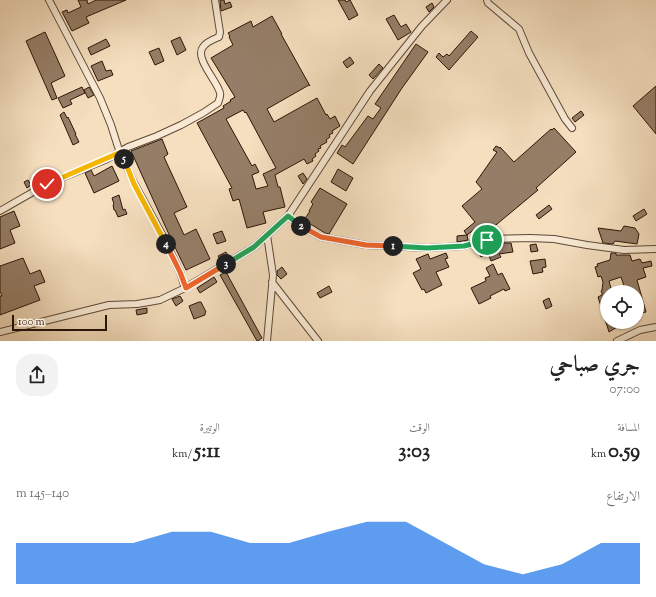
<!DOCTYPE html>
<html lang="ar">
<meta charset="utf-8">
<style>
body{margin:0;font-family:"Sorts Mill Goudy",Amiri,serif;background:#f2f2f2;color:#222;direction:rtl;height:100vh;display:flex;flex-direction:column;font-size:15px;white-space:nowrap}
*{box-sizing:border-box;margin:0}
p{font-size:13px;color:#767676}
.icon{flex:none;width:22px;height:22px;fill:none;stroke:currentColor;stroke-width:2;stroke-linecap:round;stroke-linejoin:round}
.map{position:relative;height:341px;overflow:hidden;direction:ltr}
.drawer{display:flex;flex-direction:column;background:#fff;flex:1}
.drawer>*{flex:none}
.fabs{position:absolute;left:600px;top:285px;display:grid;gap:8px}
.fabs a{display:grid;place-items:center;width:44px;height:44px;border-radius:50%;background:#fff;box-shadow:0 1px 3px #0004;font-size:20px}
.scale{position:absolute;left:12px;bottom:10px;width:95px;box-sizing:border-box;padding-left:4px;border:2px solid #2d1508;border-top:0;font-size:11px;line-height:14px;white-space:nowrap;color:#2d1508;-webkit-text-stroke:3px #f8ead5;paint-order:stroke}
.pin{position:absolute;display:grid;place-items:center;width:34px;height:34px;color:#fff;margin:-17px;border:2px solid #fff;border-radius:50%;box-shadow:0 1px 4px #0007}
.km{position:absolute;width:20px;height:20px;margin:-10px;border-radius:50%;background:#222;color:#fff;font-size:11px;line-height:20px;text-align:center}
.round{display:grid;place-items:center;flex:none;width:42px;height:42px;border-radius:16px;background:#f2f2f2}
.summary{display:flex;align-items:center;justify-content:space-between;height:68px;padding:0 16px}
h1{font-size:22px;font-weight:800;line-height:30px}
.metrics{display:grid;grid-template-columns:repeat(3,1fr);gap:6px;height:68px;padding:4px 16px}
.metrics div{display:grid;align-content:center}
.metrics b{font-size:20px;font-weight:800}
.metrics small{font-size:11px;font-weight:400}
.metrics p{font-size:11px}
.chart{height:112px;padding:8px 16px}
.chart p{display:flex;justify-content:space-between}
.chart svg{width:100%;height:72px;margin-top:4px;fill:#1a73e8;opacity:.7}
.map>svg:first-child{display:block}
.building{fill:#957e67;stroke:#2d1508;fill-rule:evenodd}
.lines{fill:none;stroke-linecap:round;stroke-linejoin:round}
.minor-casing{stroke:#5f4836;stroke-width:8}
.minor{stroke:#f8ead5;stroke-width:6}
.split-1-casing{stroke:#fff;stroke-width:8}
.split-2-casing{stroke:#fff;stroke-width:8}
.split-3-casing{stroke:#fff;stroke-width:8}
.split-4-casing{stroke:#fff;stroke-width:8}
.split-5-casing{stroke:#fff;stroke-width:8}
.split-6-casing{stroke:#fff;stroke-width:8}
.split-1{stroke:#22a559;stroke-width:5}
.split-2{stroke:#f0652b;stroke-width:5}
.split-3{stroke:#22a559;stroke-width:5}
.split-4{stroke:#f0652b;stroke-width:5}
.split-5{stroke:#f5b400;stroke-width:5}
.split-6{stroke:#f5b400;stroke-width:5}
</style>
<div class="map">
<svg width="656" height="341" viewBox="0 0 656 341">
<rect width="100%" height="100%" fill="#f5dfbf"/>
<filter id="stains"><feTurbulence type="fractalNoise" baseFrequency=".005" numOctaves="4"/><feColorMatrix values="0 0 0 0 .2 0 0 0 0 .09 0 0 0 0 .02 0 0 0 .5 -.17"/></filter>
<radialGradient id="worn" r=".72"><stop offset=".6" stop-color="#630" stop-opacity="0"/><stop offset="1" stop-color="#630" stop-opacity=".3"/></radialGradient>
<path class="building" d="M78 0H87L88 4 96 0H126L86 17 89 23 72 31 62 12 67 10 68 13 81 7Z
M220 0H224L225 4 230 2 232 7 221 11Z
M338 0H345L346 2 350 0 358 15 349 20Z
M432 3 434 7 429 12 426 7Z
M394 15 401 27 406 24 411 32 398 40 386 19Z
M272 16 282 34H281L310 86 309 85 267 109 274 122 317 98 326 115 327 114 330 119 335 116 340 126 332 131 333 133 329 135 330 137 326 140 327 142 320 146 321 148 318 149 319 151 315 154 316 156 312 159 313 161 307 164 304 159 275 175 278 187H280L285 207 263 212 266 223 247 228 239 199 233 201 229 189 232 188 197 123 224 108 223 106 231 101 230 100 235 97 211 58 233 45 229 37 230 36 228 33 251 21 253 27ZM243 110 245 113 246 112 276 168 263 174 268 186 256 189 252 175 259 172 255 164 252 166 226 119Z
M471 31 478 37 449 70 436 57 439 53 443 57 447 54 449 56Z
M45 32 65 76 51 83 57 98 52 100 26 41Z
M180 37 186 50 177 55 171 41Z
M106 39 110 46 91 55 88 48Z
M416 44 428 52 402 88 353 164 337 153 342 145 345 147 368 116 373 119 381 108 375 104Z
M159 48 164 61 155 65 149 52Z
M350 57 354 63 347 68 343 62Z
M102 61 106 71 111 70 113 75 98 81 91 66Z
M379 64 383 68 373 79 369 75Z
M656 86V134L633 106Z
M82 87 85 93 70 100 72 104 63 108 58 98Z
M89 87 94 95 88 98 84 90Z
M581 111 584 115 575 122 572 118Z
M64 112 67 118 68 117 76 134H75L79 142 73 145 60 115Z
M554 128 576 152 536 188 538 190 485 234 479 226 467 235 468 240 457 242V236L467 235 464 231 475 222 462 206 482 189 476 182 497 152 493 150 496 146 500 148V147L514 162 551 129 552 130Z
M162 139 168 154 164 157 187 207 174 213 184 235 196 229 210 259 186 270 172 241 131 151Z
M112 166 119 181 94 193 85 173 91 170 94 176Z
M338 169 353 178 346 191 331 182Z
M303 173 307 179 303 184 298 176Z
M28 180 31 185 27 188 24 182Z
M320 188 347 204 329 234 325 233 304 220 310 211H309L313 204 311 202Z
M119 195 123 210 125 209 127 214 118 217 115 210H114L113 205 114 204 112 198Z
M549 205 552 209 539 219 536 215Z
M644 209 647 214 636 221 633 216Z
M14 211 20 226 10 230 15 243 0 249V217Z
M624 226 635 228 639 234 637 244 615 241 613 244 603 243 598 228 621 231Z
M222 231 226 241 217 244 213 234Z
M488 243H511L513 252 499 254 501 257 491 261 488 253 481 257 477 249Z
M536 244 538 251 531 252 530 245Z
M226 252 229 257 221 261 218 256Z
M446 253 448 258 445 259 449 267 436 272 442 285 426 293 424 289 422 290 413 273 421 269 416 259 428 254 430 259Z
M611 253H616V255H630L632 261 640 259 642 263 651 261 652 266 643 268 646 277 637 280 646 312 637 314V292H626L621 277 609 281 612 292H607V322H625L609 332 598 297 602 295V292H601L602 290 603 282 601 276 598 277 595 267 598 266 597 264 610 260Z
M23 258 30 274 40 270 45 282 34 286 40 300 0 315V296H2L0 291V266Z
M545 259 546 267 542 268 543 272 533 274 530 261Z
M493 264 498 275 502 273 510 289 505 291 504 289 490 296 491 298 479 304 471 288 486 281 485 278 490 276 486 268Z
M282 267 287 274 281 279 277 275V271Z
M226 272 262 338 258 341H257L220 275Z
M214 277 217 282 200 293 197 288Z
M329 286 332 292 320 298 317 293Z
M180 296 183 301 176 306 172 299Z
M549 298 552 306 546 309 543 301Z
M199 302H201L206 312 205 313V315L194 319 189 306Z
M147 308V313L137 315 136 310Z"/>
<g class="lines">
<defs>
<path id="minor" d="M49 0 100 98 111 125 118 147 134 183 164 238 180 272 185 288
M487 0 488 3 519 29 529 53 565 119 572 128
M0 211 47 184 107 159 128 147 157 136 181 125 203 113 218 103C219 100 221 96 220 93 218 82 194 58 203 47 206 42 214 39 219 37L220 32 215 0
M288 216 299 225 321 237 366 245 427 248 464 246 487 239 530 238 554 239 587 245 624 250 656 249
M267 235 273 275 267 341
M272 282 318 341
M0 332 109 305 137 304 149 302 160 300 185 288 254 247 288 216 370 91 422 26 447 0
M617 341 640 330 656 327"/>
</defs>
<use href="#minor" class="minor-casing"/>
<use href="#minor" class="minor"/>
</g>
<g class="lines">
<defs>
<path id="split-1" d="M393 246 427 248 464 246 487 240"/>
<path id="split-2" d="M301 226 321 237 366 245 393 246"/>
<path id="split-3" d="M226 264 254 247 288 216 301 226"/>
<path id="split-4" d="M166 244 180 272 186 288 226 264"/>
<path id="split-5" d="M124 159 134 184 166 244"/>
<path id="split-6" d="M47 184 121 152 124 159"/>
</defs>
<use href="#split-1" class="split-1-casing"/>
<use href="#split-2" class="split-2-casing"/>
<use href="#split-3" class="split-3-casing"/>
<use href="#split-4" class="split-4-casing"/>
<use href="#split-5" class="split-5-casing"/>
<use href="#split-6" class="split-6-casing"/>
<use href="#split-1" class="split-1"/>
<use href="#split-2" class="split-2"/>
<use href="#split-3" class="split-3"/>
<use href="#split-4" class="split-4"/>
<use href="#split-5" class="split-5"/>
<use href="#split-6" class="split-6"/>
</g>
<rect width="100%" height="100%" filter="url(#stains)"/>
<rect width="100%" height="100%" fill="url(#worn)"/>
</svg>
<div class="fabs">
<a><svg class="icon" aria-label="locate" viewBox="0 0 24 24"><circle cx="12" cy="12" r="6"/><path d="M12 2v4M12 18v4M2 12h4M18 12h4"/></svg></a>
</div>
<div class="scale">100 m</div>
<div class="pin" style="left:487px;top:240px;background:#1e9e55"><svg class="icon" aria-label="arrive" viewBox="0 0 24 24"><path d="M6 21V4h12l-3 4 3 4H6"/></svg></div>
<div class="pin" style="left:47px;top:184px;background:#d93025"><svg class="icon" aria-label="check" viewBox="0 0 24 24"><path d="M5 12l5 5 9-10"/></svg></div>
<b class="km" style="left:393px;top:246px">1</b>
<b class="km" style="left:301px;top:226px">2</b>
<b class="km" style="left:226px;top:264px">3</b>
<b class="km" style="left:166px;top:244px">4</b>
<b class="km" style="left:124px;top:159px">5</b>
</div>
<section class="drawer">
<div class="summary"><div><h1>جري صباحي</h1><p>07:00</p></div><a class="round"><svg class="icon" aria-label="share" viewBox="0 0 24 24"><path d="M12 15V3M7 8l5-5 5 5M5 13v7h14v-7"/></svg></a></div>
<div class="metrics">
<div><p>المسافة</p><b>0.59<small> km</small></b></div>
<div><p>الوقت</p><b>3:03</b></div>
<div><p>الوتيرة</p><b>5:11<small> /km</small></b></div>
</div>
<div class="chart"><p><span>الارتفاع</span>140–145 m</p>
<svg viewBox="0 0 160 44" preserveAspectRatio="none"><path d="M0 44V19L10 19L20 19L30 19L40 12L50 12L60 19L70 19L80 12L90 6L100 6L110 19L120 32L130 38L140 32L150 19L160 19V44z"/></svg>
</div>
</section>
